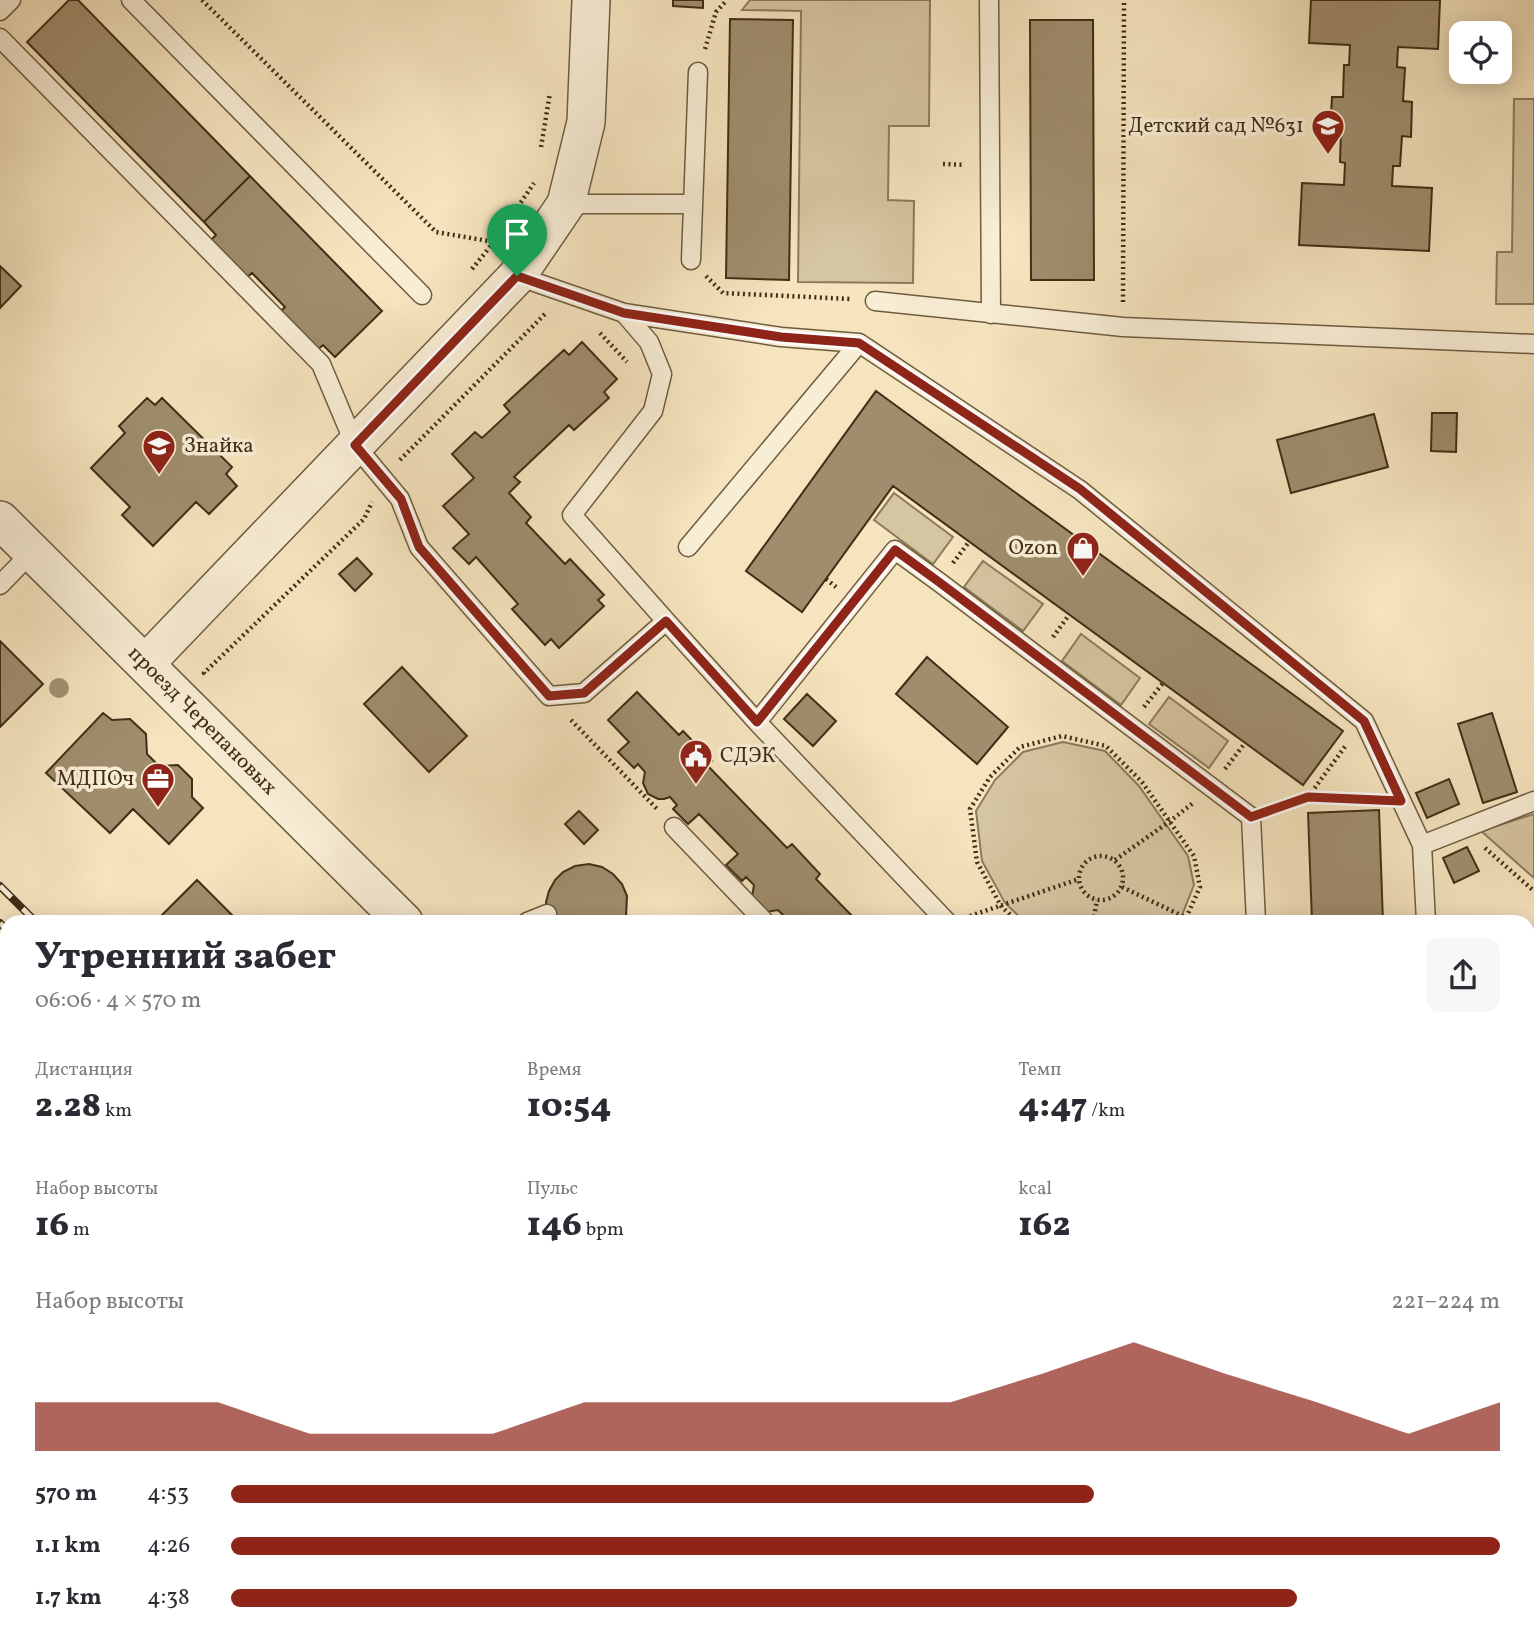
<!DOCTYPE html>
<html lang="ru">
<meta charset="utf-8">
<style>
body{margin:0;font-family:Vollkorn,serif;background:#f7f7f7;color:#2b2b33;height:100vh;display:flex;flex-direction:column;font-size:26px;white-space:nowrap}
*{box-sizing:border-box;margin:0}
p{font-size:23px;color:#7c7c81}
.icon{flex:none;width:38px;height:38px;fill:none;stroke:currentColor;stroke-width:2;stroke-linecap:round;stroke-linejoin:round}
.map{position:relative;flex:1;overflow:hidden}
.drawer{position:absolute;left:0px;top:915px;width:1535px;height:726px;display:flex;flex-direction:column;background:#fff;border-radius:21px 21px 0 0;box-shadow:0 4px 18px #0003}
.drawer>*{flex:none}
.controls{position:absolute;left:1449px;top:21px;display:grid;gap:14px}
.controls a{display:grid;place-items:center;width:63px;height:63px;border-radius:14px;background:#fff;box-shadow:0 4px 18px #0003;font-size:35px}
.pin{position:absolute;display:grid;place-items:center;width:60px;height:60px;color:#fff;margin:-72px -30px;border-radius:50% 50% 50% 0;rotate:-45deg;box-shadow:0 0 7px #0007}
.pin .icon{rotate:45deg}
.round{display:grid;place-items:center;flex:none;width:74px;height:74px;border-radius:14px;background:#f7f7f7}
.head{display:flex;align-items:center;justify-content:space-between;height:119px;padding:0 35px}
h1{font-size:38px;font-weight:800;line-height:52px}
.metrics{display:grid;grid-template-columns:repeat(3,1fr);gap:10px;height:119px;padding:7px 35px}
.metrics div{display:grid;align-content:center}
.metrics b{font-size:35px;font-weight:800}
.metrics small{font-size:19px;font-weight:400}
.metrics p{font-size:19px}
.chart{height:196px;padding:14px 35px}
.chart p{display:flex;justify-content:space-between}
.chart svg{width:100%;height:126px;margin-top:7px;fill:#8f2418;opacity:.7}
ul{padding:0 35px;list-style:none;font-size:23px}
li{display:grid;grid-template-columns:112px 84px 1fr;align-items:center;height:52px}
li i{height:18px;border-radius:9px;background:#8f2418}
.map>svg:first-child{display:block}
.green{fill:#d6c5a1;stroke:#8c7a5c;stroke-width:2}
.building{fill:#9f8d6d;stroke:#412e16;stroke-width:2}
.lines{fill:none;stroke-linecap:round;stroke-linejoin:round}
.lane-casing{stroke:#6e5c40;stroke-width:21}
.street-casing{stroke:#6e5c40;stroke-width:40}
.path{stroke:#412e16;stroke-width:4.5;stroke-dasharray:2 3.5;stroke-linecap:butt}
.lane{stroke:#f8edd5;stroke-width:18}
.street{stroke:#f8edd5;stroke-width:37}
.rail-casing{stroke:#412e16;stroke-width:8}
.rail{stroke:#f8edd5;stroke-width:5;stroke-dasharray:16;stroke-linecap:butt}
.tree{fill:#a29071}
.route-casing{stroke:#fff;stroke-width:14}
.route{stroke:#8f2418;stroke-width:9}
.labels{text-anchor:middle;dominant-baseline:central;stroke-width:7;stroke-linejoin:round;paint-order:stroke}
.poi-label{font-size:21px;fill:#412e16;stroke:#f8edd5;text-anchor:end}
.street-label{font-size:21px;fill:#412e16;stroke:#f8edd5}
</style>
<div class="map">
<svg width="1534" height="1641" viewBox="0 0 1534 1641">
<rect width="100%" height="100%" fill="#f5e4be"/>
<filter id="stains"><feTurbulence type="fractalNoise" baseFrequency=".00286" numOctaves="4"/><feColorMatrix values="0 0 0 0 .2 0 0 0 0 .09 0 0 0 0 .02 0 0 0 .5 -.17"/></filter>
<radialGradient id="worn" r=".72"><stop offset=".6" stop-color="#630" stop-opacity="0"/><stop offset="1" stop-color="#630" stop-opacity=".3"/></radialGradient>
<path class="green" d="M750 0H930L929 126H889L888 200 914 201 913 283 798 282 801 11 742 10Z
M1514 99H1534V304H1496L1497 252H1512Z
M894 493 953 537 933 564 874 520Z
M983 561 1043 604 1023 631 964 587Z
M1081 634 1140 678 1121 705 1062 661Z
M1169 697 1228 741 1209 768 1149 724Z
M1063 742 1105 751 1139 786 1188 856 1194 885 1182 915 1172 922H1025L1005 903 982 861 976 811 995 780 1023 752Z
M1534 814V878L1481 831Z"/>
<path class="building" d="M69 0H78L250 176 204 222 27 42Z
M673 0H703V8L673 6Z
M1311 0H1440L1438 49 1398 47 1397 67 1405 68 1403 101 1412 102 1411 137 1402 136 1400 166H1393L1392 186 1432 188 1429 251 1299 245 1302 183 1344 185 1345 163 1340 162 1341 131H1330L1332 97H1343L1344 65H1349L1350 45 1309 43Z
M730 19 793 20 789 280 726 278Z
M1030 20H1093L1094 280H1031Z
M250 176 382 311 335 357 323 345 316 351 279 313 285 307 252 273 244 280 208 243 216 235 204 222Z
M0 266 21 286 0 308Z
M582 342 617 379 604 392 609 398 574 430 569 425 514 477 520 482 509 493 531 517 526 523 565 564 570 559 604 595 598 600 604 606 559 648 551 639 545 645 512 609 518 604 476 557 469 564 453 548 469 534 443 506 474 478 452 454 475 432 482 438 510 412 504 405 564 350 569 355Z
M876 391 1343 731 1303 785 893 486 802 612 746 571Z
M147 398 155 405 162 398 232 467 226 474 237 486 209 514 196 502 153 546 122 515 130 507 91 468 125 433 119 426Z
M1432 413H1457L1456 452 1431 451Z
M1374 414 1388 467 1291 493 1277 440Z
M357 558 372 574 355 591 339 574Z
M0 641 43 684 0 727Z
M927 657 1008 727 977 764 896 694Z
M402 667 467 736 429 772 364 704Z
M637 692 679 735 683 731 712 761 707 765 787 848 792 844 820 874 816 879 858 922H781L786 918 778 910 766 912 752 897 754 885 746 877 742 881 726 865 738 854 699 814 688 824 673 809 677 805 670 797 664 799H658L648 794 643 783 645 772 638 764 634 768 618 752 629 742 608 720Z
M807 694 836 721 813 746 784 719Z
M103 713 112 720 130 719 146 734 147 754 159 766 178 765 192 779V797L203 808 169 844 133 809 110 833 46 773Z
M1492 713 1517 792 1483 803 1458 724Z
M1449 779 1459 804 1427 818 1416 793Z
M1379 810 1383 922H1312L1308 813Z
M579 811 598 830 584 844 565 824Z
M1467 847 1479 871 1454 883 1443 858Z
M589 864 602 867 613 874 622 884 627 896 626 917 632 922H550L547 914 546 902 549 891 555 880 563 872 575 866Z
M197 880 232 915 225 922H169L162 915Z
M953 1634H1013L1020 1641H960Z"/>
<g class="lines">
<defs>
<path id="lane" d="M131 0 422 295
M989 0 991 314
M0 11 11 0
M0 38 321 364 355 445 400 499 419 547 549 696 584 693 666 621 572 515 653 411 662 374 649 342 624 313
M566 204H693
M691 260 698 72
M517 276 624 313 781 337 859 343 1080 490 1364 721 1422 845 1426 922
M875 301 1123 327 1534 344
M688 547 859 343
M0 585 32 552
M666 621 757 722 947 922
M757 722 895 550 939 582 1251 817 1256 922
M674 827 765 922
M1422 845 1534 801
M527 922 547 914
M1528 1380 1534 1381
M0 1593 7 1600
M43 1634 50 1641
M1291 1634 1292 1641"/>
<path id="street" d="M0 520 404 922
M145 664 517 276 566 204 586 122 591 0
M1124 1634 1136 1641"/>
</defs>
<use href="#lane" class="lane-casing"/>
<use href="#street" class="street-casing"/>
<path class="path" d="M202 0 436 232 494 242
M705 49 716 12 727 0
M541 147 550 93
M943 164 965 165
M472 269 494 242 534 183
M706 276 723 293 851 299
M1123 302 1124 0
M600 333 627 362
M400 460 547 312
M953 563 969 542
M826 579 836 587
M1053 637 1069 615
M205 674 204 673 364 519 372 502
M1144 707 1163 683
M571 720 657 809
M1225 769 1245 743
M1308 797 1347 744
M1274 809 1308 797 1375 800
M1485 848 1534 891
M1079 878a22 22 0 1 1 44 0a22 22 0 1 1-44 0Z
M1115 860 1169 822 1193 803
M1122 887 1195 922
M970 916 1079 879
M1018 922 1001 906 977 862 970 809 990 777 1020 747 1062 736 1106 746 1142 782 1194 856 1200 887 1186 918 1181 922
M1093 922 1097 900"/>
<use href="#lane" class="lane"/>
<use href="#street" class="street"/>
<defs>
<path id="rail" d="M0 886 36 922
M0 923 7 930
M0 974 7 980
M667 1634 674 1641
M711 1634 718 1641
M753 1634 759 1641"/>
</defs>
<use href="#rail" class="rail-casing"/>
<use href="#rail" class="rail"/>
</g>
<circle class="tree" cx="59" cy="688" r="10"/>
<g class="lines">
<defs>
<path id="route" d="M517 276 624 313 781 337 859 343 1080 489 1364 721 1401 801 1308 797 1251 817 939 582 895 550 757 722 666 621 584 693 549 696 419 547 401 499 355 445Z"/>
</defs>
<use href="#route" class="route-casing"/>
<use href="#route" class="route"/>
</g>
<defs>
<symbol id="school-pin" viewBox="-11 -11 22 30"><path d="M0 17L-7.5 6A9.5 9.5 0 1 1 7.5 6Z" fill="#8f2418" stroke="#f8edd5"/><path d="M0-5L7-2L0 1L-7-2ZM-4 1L0 2.5L4 1V4Q0 6-4 4Z" fill="#fff"/></symbol>
<symbol id="shop-pin" viewBox="-11 -11 22 30"><path d="M0 17L-7.5 6A9.5 9.5 0 1 1 7.5 6Z" fill="#8f2418" stroke="#f8edd5"/><path d="M-5-2.5h2.3a2.7 3.5 0 0 1 5.4 0H5L5.5 6h-11ZM-1.5-2.5h3a1.5 2.3 0 0 0-3 0Z" fill="#fff"/></symbol>
<symbol id="civic-pin" viewBox="-11 -11 22 30"><path d="M0 17L-7.5 6A9.5 9.5 0 1 1 7.5 6Z" fill="#8f2418" stroke="#f8edd5"/><path d="M-.6-6.5H3V-4.5H.6V-3L4-1V1h2V6H-6V1h2V-1L-.6-3ZM-1.2 2.5V6h2.4V2.5Z" fill="#fff"/></symbol>
<symbol id="office-pin" viewBox="-11 -11 22 30"><path d="M0 17L-7.5 6A9.5 9.5 0 1 1 7.5 6Z" fill="#8f2418" stroke="#f8edd5"/><path d="M-6-3h4V-5.5h4V-3h4V5H-6ZM-1-4.5V-3h2v-1.5ZM-6 0V1H6V0Z" fill="#fff"/></symbol>
</defs>
<g fill-rule="evenodd">
<use href="#school-pin" x="1309" y="107" width="38" height="52"/>
<use href="#school-pin" x="140" y="427" width="38" height="52"/>
<use href="#shop-pin" x="1064" y="529" width="38" height="52"/>
<use href="#civic-pin" x="677" y="737" width="38" height="52"/>
<use href="#office-pin" x="139" y="760" width="38" height="52"/>
</g>
<g class="labels">
<g class="poi-label">
<text x="1304" y="126">Детский сад №631</text>
<text x="184" y="446" text-anchor="start">Знайка</text>
<text x="1058" y="548">Ozon</text>
<text x="720" y="756" text-anchor="start">СДЭК</text>
<text x="134" y="779">МДПОч</text>
</g>
<g class="street-label">
<text transform="translate(202 721) rotate(45)">проезд Черепановых</text>
</g>
</g>
<rect width="100%" height="100%" filter="url(#stains)"/>
<rect width="100%" height="100%" fill="url(#worn)"/>
</svg>
<div class="controls">
<a><svg class="icon" aria-label="locate" viewBox="0 0 24 24"><circle cx="12" cy="12" r="6"/><path d="M12 2v4M12 18v4M2 12h4M18 12h4"/></svg></a>
</div>
<div class="pin" style="left:517px;top:276px;background:#1e9e55"><svg class="icon" aria-label="arrive" viewBox="0 0 24 24"><path d="M6 21V4h12l-3 4 3 4H6"/></svg></div>
<section class="drawer">
<div class="head"><div><h1>Утренний забег</h1><p>06:06 · 4 × 570 m</p></div><a class="round"><svg class="icon" aria-label="share" viewBox="0 0 24 24"><path d="M12 15V3M7 8l5-5 5 5M5 13v7h14v-7"/></svg></a></div>
<div class="metrics">
<div><p>Дистанция</p><b>2.28<small> km</small></b></div>
<div><p>Время</p><b>10:54</b></div>
<div><p>Темп</p><b>4:47<small> /km</small></b></div>
</div>
<div class="metrics">
<div><p>Набор высоты</p><b>16<small> m</small></b></div>
<div><p>Пульс</p><b>146<small> bpm</small></b></div>
<div><p>kcal</p><b>162</b></div>
</div>
<div class="chart"><p><span>Набор высоты</span>221–224 m</p>
<svg viewBox="0 0 160 44" preserveAspectRatio="none"><path d="M0 44V27L10 27L20 27L30 38L40 38L50 38L60 27L70 27L80 27L90 27L100 27L110 17L120 6L130 17L140 27L150 38L160 27V44z"/></svg>
</div>
<ul>
<li><b>570 m</b>4:53<i style="width:68%"></i></li>
<li><b>1.1 km</b>4:26<i style="width:100%"></i></li>
<li><b>1.7 km</b>4:38<i style="width:84%"></i></li>
</ul>
</section>
</div>
